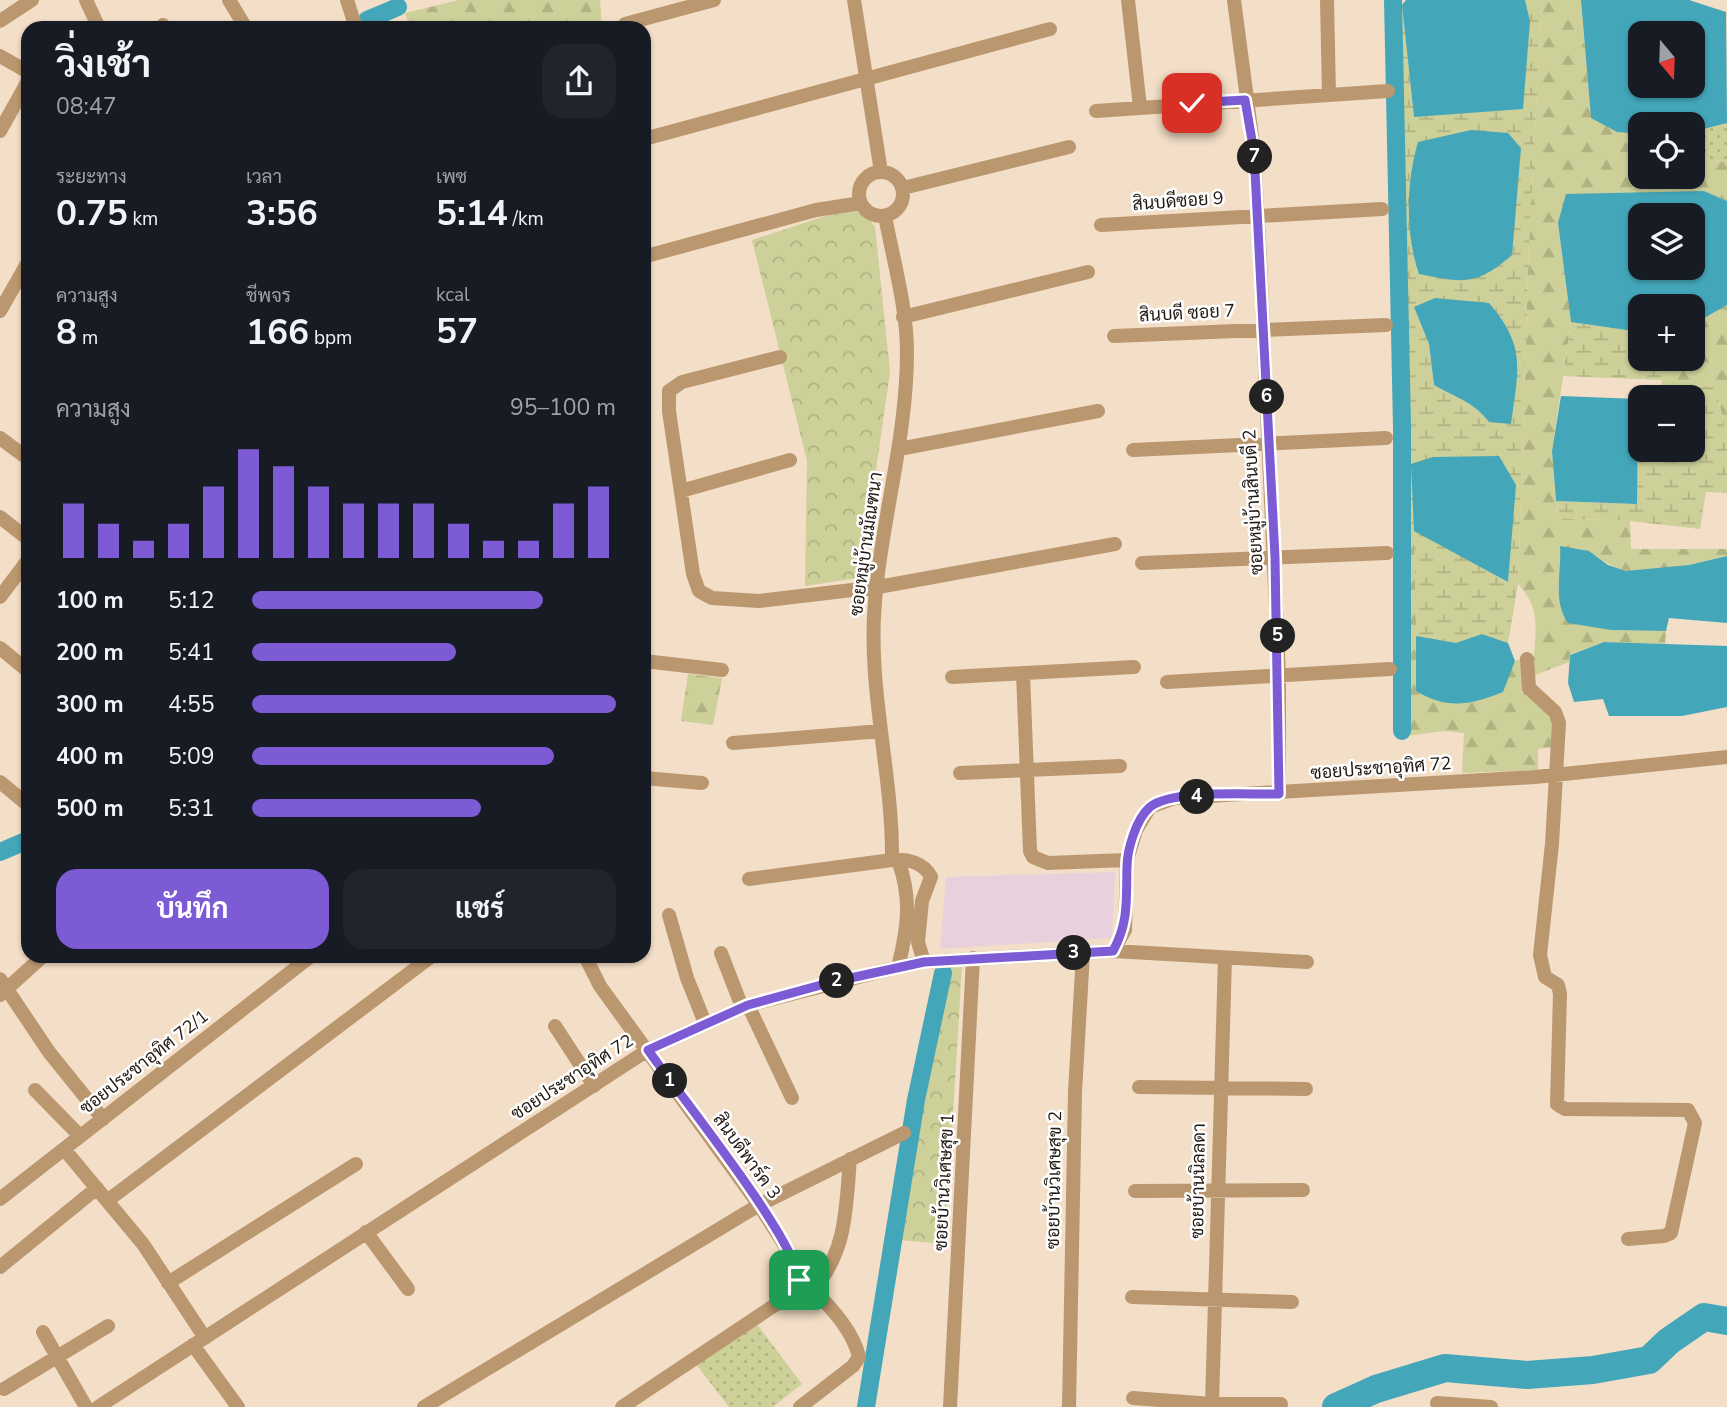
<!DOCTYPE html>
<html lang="th">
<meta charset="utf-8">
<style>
body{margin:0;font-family:"Nunito Sans",Sarabun,sans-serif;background:#20242c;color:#f1f3f6;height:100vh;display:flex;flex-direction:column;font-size:26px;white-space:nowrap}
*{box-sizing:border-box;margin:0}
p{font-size:23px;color:#9ea1a6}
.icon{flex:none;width:38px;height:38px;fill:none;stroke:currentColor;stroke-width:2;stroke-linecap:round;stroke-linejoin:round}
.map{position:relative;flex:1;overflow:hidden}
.details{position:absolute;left:21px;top:21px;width:630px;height:942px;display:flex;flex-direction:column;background:#171b24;border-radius:21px;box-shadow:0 2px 5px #0004}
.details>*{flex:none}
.needle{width:46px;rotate:161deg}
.buttons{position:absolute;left:1628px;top:21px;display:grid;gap:14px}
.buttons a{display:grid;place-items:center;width:77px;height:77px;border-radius:14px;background:#171b24;box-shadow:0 2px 5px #0004;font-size:35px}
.pin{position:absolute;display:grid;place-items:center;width:60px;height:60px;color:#fff;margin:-30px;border-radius:14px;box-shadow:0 4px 10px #0006}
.km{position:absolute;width:35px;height:35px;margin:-18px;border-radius:50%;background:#222;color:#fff;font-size:19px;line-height:35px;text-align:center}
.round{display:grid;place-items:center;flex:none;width:74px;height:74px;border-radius:21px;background:#20242c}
.headline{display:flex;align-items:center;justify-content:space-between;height:119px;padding:0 35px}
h1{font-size:38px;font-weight:700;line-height:52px}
.stats{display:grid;grid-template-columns:repeat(3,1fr);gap:10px;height:119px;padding:7px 35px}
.stats div{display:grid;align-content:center}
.stats b{font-size:35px;font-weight:700}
.stats small{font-size:19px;font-weight:400}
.stats p{font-size:19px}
.chart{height:196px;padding:14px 35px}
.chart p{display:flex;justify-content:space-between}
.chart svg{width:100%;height:126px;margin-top:7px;stroke:#7d5bd5;stroke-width:6}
.cta{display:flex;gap:14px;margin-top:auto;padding:14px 35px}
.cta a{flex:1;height:80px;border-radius:21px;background:#7d5bd5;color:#fff;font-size:28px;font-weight:700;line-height:80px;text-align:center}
.cta a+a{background:#20242c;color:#f1f3f6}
ul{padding:0 35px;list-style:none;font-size:23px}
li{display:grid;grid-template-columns:112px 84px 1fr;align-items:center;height:52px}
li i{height:18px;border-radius:9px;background:#7d5bd5}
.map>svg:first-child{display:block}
.commercial{fill:#e8d1dc}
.grass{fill:url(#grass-dots)}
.forest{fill:url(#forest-firs)}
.wetland{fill:url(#wetland-marsh);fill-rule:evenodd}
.park{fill:url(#park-crowns)}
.water{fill:#43a6b9;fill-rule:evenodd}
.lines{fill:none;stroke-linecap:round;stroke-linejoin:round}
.canal{stroke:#43a6b9;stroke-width:18}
.river{stroke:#43a6b9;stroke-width:28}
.street{stroke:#bb976f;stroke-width:14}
.route-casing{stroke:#fff;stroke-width:14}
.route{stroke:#7d5bd5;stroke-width:9}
.labels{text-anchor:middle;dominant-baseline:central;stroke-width:5;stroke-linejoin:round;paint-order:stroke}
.street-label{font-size:18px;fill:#231b13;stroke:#fff}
</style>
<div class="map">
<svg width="1727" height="1407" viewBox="0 0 1727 1407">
<defs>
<pattern id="grass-dots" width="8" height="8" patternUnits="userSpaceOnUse" patternTransform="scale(1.75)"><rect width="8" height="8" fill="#cdd098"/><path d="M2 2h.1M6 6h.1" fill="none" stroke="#b0b282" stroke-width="1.8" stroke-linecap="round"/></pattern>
<pattern id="forest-firs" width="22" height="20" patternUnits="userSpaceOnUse" patternTransform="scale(1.75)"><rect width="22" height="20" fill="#cdd098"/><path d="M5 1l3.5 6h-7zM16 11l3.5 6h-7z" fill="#b0b282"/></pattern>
<pattern id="wetland-marsh" width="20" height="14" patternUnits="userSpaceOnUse" patternTransform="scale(1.75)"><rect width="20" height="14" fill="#cdd098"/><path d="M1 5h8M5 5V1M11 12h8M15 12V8" fill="none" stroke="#b0b282"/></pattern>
<pattern id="park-crowns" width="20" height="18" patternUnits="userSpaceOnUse" patternTransform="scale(1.75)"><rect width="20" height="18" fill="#cdd098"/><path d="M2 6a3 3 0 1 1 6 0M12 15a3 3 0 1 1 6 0" fill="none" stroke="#b0b282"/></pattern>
</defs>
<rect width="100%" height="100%" fill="#f3dec7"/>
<path class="commercial" d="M1115 872 1112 938 940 949 946 877Z"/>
<path class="grass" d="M1727 123V162L1699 161 1692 156V132Z
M756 1323 802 1384 773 1407H729L695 1363Z"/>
<path class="forest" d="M459 0H600L602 28H410L405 13Z
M1542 0H1581L1591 118 1617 132 1640 134V177H1692V156L1699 161 1727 162V201L1704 191 1558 223 1571 322 1552 451 1557 518 1630 521 1631 549H1727V556C1702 562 1647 576 1623 570 1610 566 1600 559 1589 551L1561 563 1558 591 1611 630 1666 631 1665 644 1604 642 1570 654 1569 662 1530 677 1563 746 1538 749V770L1462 773 1464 733 1444 731 1399 737 1397 537 1414 531 1502 693 1515 661 1534 656C1536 626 1540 608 1518 584L1529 242Z
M1727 305V436L1715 386 1661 387 1664 359H1692V325Z
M688 674 722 678 713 725 681 721Z"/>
<path class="wetland" d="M1525 0H1542L1529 242 1518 584 1508 643 1482 634 1456 643 1416 636 1414 532 1397 537 1388 25 1402 5 1414 117 1530 21ZM1414 307 1489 422C1474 401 1456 398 1434 385L1429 344ZM1515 485 1508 582H1507L1490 572Z
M1571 322 1640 332V359H1664L1662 380 1563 376Z
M1715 386 1727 436V493L1706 492 1700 529 1630 521 1557 518 1556 501 1636 504 1638 399 1640 450H1692V397H1642L1661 387Z"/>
<path class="park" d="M854 210 868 217 875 227 890 372 865 547 857 578 805 586 807 461 752 240 835 213Z
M962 967 945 1244 899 1240 940 969Z"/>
<path class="water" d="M1406 0H1525L1530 21 1523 109 1414 117 1402 5Z
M1581 0H1689L1726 12 1727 123 1692 132V124H1640V134L1617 132 1591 118ZM1692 33V86H1640V33Z
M1471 130 1508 133 1521 148 1512 255C1476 286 1464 283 1419 274 1405 233 1406 183 1418 142Z
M1704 191 1727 201V305L1692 325V306H1640V332L1571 322 1558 223 1566 194ZM1640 215H1692V268H1640Z
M1435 298 1489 303C1527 347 1518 370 1511 424L1489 422C1473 401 1456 398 1434 385L1429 344 1414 307Z
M1561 396 1638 399 1637 504 1556 501 1552 451Z
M1499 456 1516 485 1508 582 1414 531 1411 464 1433 457Z
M1560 546 1589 551 1608 565 1626 571 1689 565 1727 556V623L1669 618 1666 631 1611 630 1568 623C1552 600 1562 572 1560 546Z
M1482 634 1508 643 1515 661 1503 692C1470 705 1448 710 1416 691V636L1456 643Z
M1604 642 1727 646V707L1682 716H1609L1603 699 1574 702 1568 683 1570 655Z"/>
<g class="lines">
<path class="canal" d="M1393 0 1402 426V731
M367 20 398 7
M0 852 28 840
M866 1407 916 1100 943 973"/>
<path class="river" d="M1336 1407 1376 1389 1445 1368 1527 1375 1593 1370 1649 1360 1669 1341 1704 1317 1727 1321"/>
<path class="street" d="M86 0 99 28
M229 0 246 28
M347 0 356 28
M854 0 881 172
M1128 0 1140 107
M1234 0 1254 152 1260 259 1279 676V794
M1327 0 1329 94
M0 21 32 0
M625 24 714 0
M159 28 163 25
M0 56 28 72
M1096 111 1388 91
M0 131 28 81
M644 139 1050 29
M859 194a22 22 0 1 1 44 0a22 22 0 1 1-44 0Z
M903 188 1069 147
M1101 225 1382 209
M650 255 816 210 861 203
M0 311 28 262
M903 317 1088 272
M1114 336 1386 325
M780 357 682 382 669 391V411L693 574 699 591 712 598 759 601 878 587 1115 544
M0 438 23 455 28 451
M899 449 1098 411
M1133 450 1386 438
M681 491 790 460
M0 517 28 539
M1142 563 1387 553
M0 597 28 560
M0 648 28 671
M1527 659 1529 688 1555 712 1559 723 1552 844 1540 955 1545 977 1558 985 1560 994 1557 1104 1565 1109 1688 1110 1695 1123 1671 1233 1664 1236 1628 1239
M644 661 722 670
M1023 673 1030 851 1033 857 1048 863 1127 860
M952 677 1134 667
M1167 682 1390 669
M733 743 881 731
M960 773 1120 766
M644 778 702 783
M0 782 28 805
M892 860C908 859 924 863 931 877L922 901 918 942 924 962
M898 860C912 898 908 928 898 967
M749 879 892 860C893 779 870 698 874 616 879 527 907 442 907 352 907 308 893 259 885 216
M669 915 687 978 705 1023
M1113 951 1307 962
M721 953 742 1007
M585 956 600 986 759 1205 798 1266 799 1281 793 1293 622 1407
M0 979 49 1052 103 1119
M0 995 43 956
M748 1005 792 1098
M555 1026 594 1086
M1139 1087 1306 1089
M35 1090 80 1136
M64 1149 143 1244 205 1338
M1135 1191 1303 1190
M0 1199 311 956
M107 1201 432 956
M366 1232 408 1289
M0 1267 97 1188
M799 1281C823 1295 853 1330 859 1357L853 1366 800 1407
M168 1283 356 1164
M813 1289C847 1253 846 1206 850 1159
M1132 1297 1292 1302
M43 1332 86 1407
M193 1345 238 1407
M4 1389 108 1326
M1133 1398 1212 1404H1281
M1437 1403 1491 1407
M1212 1404 1225 958
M98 1407 648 1050 748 1005 898 967 924 962 1113 951 1125 930 1127 860 1136 830 1150 807 1175 798 1535 777 1727 757
M424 1407 759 1205 904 1133
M950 1407 973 958
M1069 1407 1075 1092 1083 953"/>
</g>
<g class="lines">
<defs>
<path id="route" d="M799 1280C795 1238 679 1094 648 1050L748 1005 832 982 924 962 1113 951C1129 922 1126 900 1127 867 1127 850 1136 819 1150 807 1172 789 1250 795 1279 794L1275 557 1254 152 1245 100 1192 103"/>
</defs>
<use href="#route" class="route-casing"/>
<use href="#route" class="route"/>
</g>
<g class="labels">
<g class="street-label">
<text transform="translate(1178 201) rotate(-4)">สินบดีซอย 9</text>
<text transform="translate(1187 313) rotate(-3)">สินบดี ซอย 7</text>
<text transform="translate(1253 502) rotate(-93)">ซอยหมู่บ้านสินบดี 2</text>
<text transform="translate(866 544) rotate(-82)">ซอยหมู่บ้านมัณฑนา</text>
<text transform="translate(1381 768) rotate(-4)">ซอยประชาอุทิศ 72</text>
<text transform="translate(144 1062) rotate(-38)">ซอยประชาอุทิศ 72/1</text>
<text transform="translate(572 1077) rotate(-33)">ซอยประชาอุทิศ 72</text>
<text transform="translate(747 1156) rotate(54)">สินบดีพาร์ค 3</text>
<text transform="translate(1054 1180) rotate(-89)">ซอยบ้านวิเศษสุข 2</text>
<text transform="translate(1198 1181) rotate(-89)">ซอยบ้านนิลลดา</text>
<text transform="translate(944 1182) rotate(-87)">ซอยบ้านวิเศษสุข 1</text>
</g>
</g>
</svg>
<div class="buttons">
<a><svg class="needle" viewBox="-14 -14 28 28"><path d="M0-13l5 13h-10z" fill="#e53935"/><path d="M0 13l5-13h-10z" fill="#9ea1a6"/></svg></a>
<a><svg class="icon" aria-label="locate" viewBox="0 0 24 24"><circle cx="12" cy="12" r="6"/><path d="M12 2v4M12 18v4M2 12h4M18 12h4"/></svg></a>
<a><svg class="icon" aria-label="layers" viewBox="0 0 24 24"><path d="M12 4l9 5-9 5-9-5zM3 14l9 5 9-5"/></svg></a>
<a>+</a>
<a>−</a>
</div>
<div class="pin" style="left:799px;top:1280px;background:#1e9e55"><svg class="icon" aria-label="arrive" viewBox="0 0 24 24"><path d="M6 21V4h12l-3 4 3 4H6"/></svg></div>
<div class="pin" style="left:1192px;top:103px;background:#d93025"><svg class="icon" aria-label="check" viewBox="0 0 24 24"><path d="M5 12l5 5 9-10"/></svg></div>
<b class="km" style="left:670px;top:1081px">1</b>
<b class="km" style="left:837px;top:981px">2</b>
<b class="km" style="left:1074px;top:953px">3</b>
<b class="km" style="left:1197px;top:797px">4</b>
<b class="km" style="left:1278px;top:636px">5</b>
<b class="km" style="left:1267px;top:397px">6</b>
<b class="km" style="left:1255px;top:157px">7</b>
<section class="details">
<div class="headline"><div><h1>วิ่งเช้า</h1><p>08:47</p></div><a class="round"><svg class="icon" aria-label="share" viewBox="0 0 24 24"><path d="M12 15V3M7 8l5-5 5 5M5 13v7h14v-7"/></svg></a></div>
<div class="stats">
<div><p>ระยะทาง</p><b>0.75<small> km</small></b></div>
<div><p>เวลา</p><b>3:56</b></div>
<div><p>เพซ</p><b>5:14<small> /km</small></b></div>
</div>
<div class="stats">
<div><p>ความสูง</p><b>8<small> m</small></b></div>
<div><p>ชีพจร</p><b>166<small> bpm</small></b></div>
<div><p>kcal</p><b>57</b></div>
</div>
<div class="chart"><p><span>ความสูง</span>95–100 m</p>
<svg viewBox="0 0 160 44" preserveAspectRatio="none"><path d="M5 44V25M15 44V32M25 44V38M35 44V32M45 44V19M55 44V6M65 44V12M75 44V19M85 44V25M95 44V25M105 44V25M115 44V32M125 44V38M135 44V38M145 44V25M155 44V19"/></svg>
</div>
<ul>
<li><b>100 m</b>5:12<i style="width:80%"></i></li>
<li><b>200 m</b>5:41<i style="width:56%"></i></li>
<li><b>300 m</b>4:55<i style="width:100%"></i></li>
<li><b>400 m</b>5:09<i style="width:83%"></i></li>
<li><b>500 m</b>5:31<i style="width:63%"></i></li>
</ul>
<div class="cta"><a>บันทึก</a><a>แชร์</a></div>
</section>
</div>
